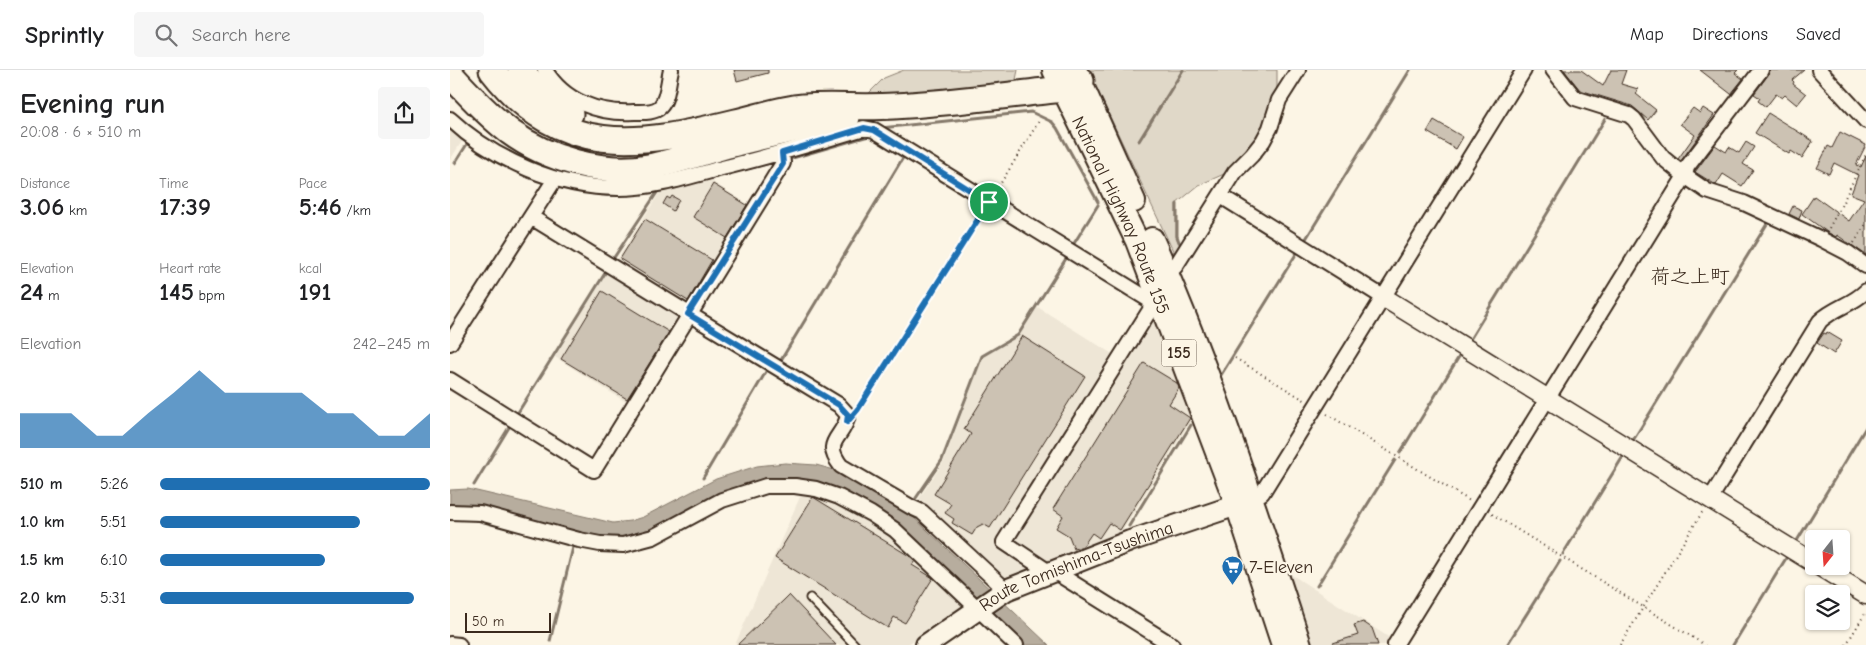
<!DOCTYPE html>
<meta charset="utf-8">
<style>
body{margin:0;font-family:"Comic Neue","Klee One",sans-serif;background:#f6f6f6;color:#202124;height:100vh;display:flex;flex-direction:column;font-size:19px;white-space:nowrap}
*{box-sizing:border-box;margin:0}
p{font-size:16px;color:#757577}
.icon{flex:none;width:28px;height:28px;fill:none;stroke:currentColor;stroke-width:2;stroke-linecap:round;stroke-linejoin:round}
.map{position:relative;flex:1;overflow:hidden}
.drawer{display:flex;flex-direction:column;background:#fff;width:450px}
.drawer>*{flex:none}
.needle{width:32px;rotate:197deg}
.tools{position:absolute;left:1355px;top:460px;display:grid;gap:10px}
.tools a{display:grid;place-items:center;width:45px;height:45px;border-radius:5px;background:#fff;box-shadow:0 1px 4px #0004;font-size:25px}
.scale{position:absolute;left:15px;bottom:12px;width:86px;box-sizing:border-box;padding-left:5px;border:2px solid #3b2a1e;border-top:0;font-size:14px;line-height:18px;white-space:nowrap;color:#3b2a1e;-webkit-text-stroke:4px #fcf5e5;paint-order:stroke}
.pin{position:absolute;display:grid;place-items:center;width:42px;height:42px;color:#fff;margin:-21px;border:2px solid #fff;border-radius:50%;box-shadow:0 1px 5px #0007}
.round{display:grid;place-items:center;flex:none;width:52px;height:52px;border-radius:5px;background:#f6f6f6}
.summary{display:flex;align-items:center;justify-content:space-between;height:85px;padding:0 20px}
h1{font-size:28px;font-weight:800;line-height:38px}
.figures{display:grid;grid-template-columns:repeat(3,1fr);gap:8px;height:85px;padding:5px 20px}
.figures div{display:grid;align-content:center}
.figures b{font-size:25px;font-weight:800}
.figures small{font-size:14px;font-weight:400}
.figures p{font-size:14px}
.chart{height:140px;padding:10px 20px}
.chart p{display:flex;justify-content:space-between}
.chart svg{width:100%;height:90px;margin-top:5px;fill:#1f6fb2;opacity:.7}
ul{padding:0 20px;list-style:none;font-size:16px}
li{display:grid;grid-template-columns:80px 60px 1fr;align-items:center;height:38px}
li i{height:12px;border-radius:6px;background:#1f6fb2}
header{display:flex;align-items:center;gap:30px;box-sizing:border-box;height:70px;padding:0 25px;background:#fff;border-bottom:1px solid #e0e0e0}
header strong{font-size:24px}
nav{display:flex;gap:28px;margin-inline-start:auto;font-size:18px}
.search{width:350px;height:45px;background:#f6f6f6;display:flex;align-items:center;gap:12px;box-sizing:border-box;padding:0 18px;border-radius:5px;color:#757577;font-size:19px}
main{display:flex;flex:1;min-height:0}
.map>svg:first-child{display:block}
.built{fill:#eee6d6}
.green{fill:#e0d8c8;stroke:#8e8173}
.water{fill:#b7ad9e;stroke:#85796b}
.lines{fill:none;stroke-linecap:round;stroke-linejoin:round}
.stream{stroke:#85796b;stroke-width:3}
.building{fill:#ccc2b3;stroke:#3b2a1e}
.service-casing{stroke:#3b2a1e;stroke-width:11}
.minor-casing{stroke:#3b2a1e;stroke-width:18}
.tertiary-casing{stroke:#3b2a1e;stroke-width:21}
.secondary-casing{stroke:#3b2a1e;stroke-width:24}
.trunk-casing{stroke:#3b2a1e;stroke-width:26}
.motorway-casing{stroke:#3b2a1e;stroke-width:29}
.path{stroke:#3b2a1e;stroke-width:2;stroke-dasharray:1 4;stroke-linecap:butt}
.service{stroke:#fcf5e5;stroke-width:7}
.minor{stroke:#fcf5e5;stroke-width:14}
.tertiary{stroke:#fcf5e5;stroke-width:18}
.secondary{stroke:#fcf5e5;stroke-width:20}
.trunk{stroke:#fcf5e5;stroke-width:22}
.motorway{stroke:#fcf5e5;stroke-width:25}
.route-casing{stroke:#fff;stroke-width:10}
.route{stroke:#1f6fb2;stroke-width:6}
.labels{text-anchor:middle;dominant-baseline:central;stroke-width:4.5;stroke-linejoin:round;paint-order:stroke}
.shield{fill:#fcf5e5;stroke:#75675a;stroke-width:1}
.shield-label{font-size:16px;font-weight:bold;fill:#3b2a1e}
.street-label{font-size:18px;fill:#3b2a1e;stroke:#fcf5e5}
.poi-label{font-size:18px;fill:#3b2a1e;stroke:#fcf5e5;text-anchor:start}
.quarter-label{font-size:20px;fill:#3b2a1e;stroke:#fcf5e5}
</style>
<header>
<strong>Sprintly</strong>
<div class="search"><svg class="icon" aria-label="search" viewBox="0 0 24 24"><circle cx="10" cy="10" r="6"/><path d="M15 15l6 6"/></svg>Search here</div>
<nav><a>Map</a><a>Directions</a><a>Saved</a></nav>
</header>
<main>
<section class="drawer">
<div class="summary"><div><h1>Evening run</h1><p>20:08 · 6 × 510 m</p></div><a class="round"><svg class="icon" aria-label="share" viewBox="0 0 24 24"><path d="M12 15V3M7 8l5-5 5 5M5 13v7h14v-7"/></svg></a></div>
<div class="figures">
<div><p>Distance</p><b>3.06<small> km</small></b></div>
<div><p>Time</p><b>17:39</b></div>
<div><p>Pace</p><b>5:46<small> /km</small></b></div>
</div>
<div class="figures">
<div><p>Elevation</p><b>24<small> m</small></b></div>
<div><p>Heart rate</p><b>145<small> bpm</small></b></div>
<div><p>kcal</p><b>191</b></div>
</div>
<div class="chart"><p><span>Elevation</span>242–245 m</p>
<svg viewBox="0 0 160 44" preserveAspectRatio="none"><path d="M0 44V27L10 27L20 27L30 38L40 38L50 27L60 17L70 6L80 17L90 17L100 17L110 17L120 27L130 27L140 38L150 38L160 27V44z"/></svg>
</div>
<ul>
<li><b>510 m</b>5:26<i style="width:100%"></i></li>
<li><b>1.0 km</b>5:51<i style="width:74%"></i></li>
<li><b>1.5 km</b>6:10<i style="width:61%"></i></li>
<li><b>2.0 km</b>5:31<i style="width:94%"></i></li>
</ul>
</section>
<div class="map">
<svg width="1416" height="575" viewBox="0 0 1416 575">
<rect width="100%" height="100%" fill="#fcf5e5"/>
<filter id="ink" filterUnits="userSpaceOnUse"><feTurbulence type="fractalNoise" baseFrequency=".02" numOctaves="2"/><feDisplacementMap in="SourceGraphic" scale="10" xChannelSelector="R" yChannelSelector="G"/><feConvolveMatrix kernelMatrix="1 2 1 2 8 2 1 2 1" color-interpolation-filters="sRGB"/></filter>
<g filter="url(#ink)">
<path class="built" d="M0 54 14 68 0 90Z
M263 110 264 113 301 136 241 234 234 235 166 192 210 122Z
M159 199 228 244 230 251 179 334 105 287Z
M586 236 664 285 547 474 584 498 556 511 468 430 494 391 533 287 568 266Z
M704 244 743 347 671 463 595 492 563 471Z
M353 420 389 430 444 464 511 527V537L457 575H285Z
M839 503 943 570 940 575H862Z"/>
<path class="green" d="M454 0H568L565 14 416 26 434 8Z
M638 0H827V27L815 62 781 101 749 115 726 134V167L732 180 726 187Z"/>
<path class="water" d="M335 393 366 395 388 401 459 443 599 575H576L546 547 380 417 352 410H333L299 414 271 423 219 452 181 469H153L30 437 0 436V420L18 419 163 453 180 451 193 447 266 409 307 396Z"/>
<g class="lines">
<path class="stream" d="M431 58 581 42 602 52 607 58 648 132
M689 71 733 0
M339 89 422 65
M5 93 19 71
M1213 96 1223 105
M296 99 325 92
M727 134V166L729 172
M854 172 960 0
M623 175 648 135
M163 189 208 121
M1019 271 1155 49
M331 290 454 86
M771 305 848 181
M67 344 157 200
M1182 372 1317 154
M950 383 1010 285
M253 408 317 300
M24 415 61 354
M466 428 492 390 532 286 568 265 617 187
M679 456 741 355
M1345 474 1416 357
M1113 484 1174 385
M867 516 945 390
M100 571 124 473
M1057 575 1110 491
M1283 575 1338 485"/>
</g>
<path class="building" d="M284 0H318V3L287 11Z
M1114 0H1131L1153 16 1161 0H1176L1171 14 1188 19 1186 24 1206 40 1198 50 1182 36 1130 20Z
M1250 0H1288L1285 3 1293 9 1281 24Z
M1320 0H1354L1342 10 1344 12 1343 14 1356 24 1347 35 1335 25 1332 28 1326 24 1316 37 1308 31 1310 28 1304 24 1318 5Z
M1243 38 1250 43 1253 38 1264 45 1231 91 1228 89 1245 65 1230 54Z
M1318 43 1363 71 1352 88 1341 81 1339 84 1305 63Z
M984 50 1013 67 1006 79 977 62Z
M1390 62 1416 75 1406 95 1411 97 1416 86V185L1387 165 1386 167 1377 162 1352 144 1364 126 1399 151 1414 129 1401 124 1408 105 1384 93 1379 104 1367 98 1378 76 1382 78Z
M1296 72 1304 77 1293 94 1303 100 1292 116 1273 104 1266 115 1245 102 1265 75 1276 82 1279 77 1289 83Z
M263 114 297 135 277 168 243 147Z
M222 126 229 130 223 141 213 134 217 127 220 129Z
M1343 136 1352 140 1349 149 1339 144Z
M195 149 262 190 238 231 170 189Z
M152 221 219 262 177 329 111 289Z
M1377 262 1392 271 1384 284 1367 273 1374 263 1376 264Z
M572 266 635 306 540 458 533 454 527 457 522 465 502 453 504 449 495 443 501 434 484 424 521 364 514 359Z
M694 293 727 313 729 318 719 334 740 348 670 460 659 453 649 468 642 463 633 476 624 479 619 466 606 458 613 446 603 439Z
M363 427 461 487 465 491 462 495 483 508 455 553 444 547 438 558 325 488Z
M339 525 386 575H287L335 529Z
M913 552 922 558 928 575H883V573L908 565 904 555Z"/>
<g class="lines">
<defs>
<path id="service" d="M360 528 405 575"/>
<path id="minor" d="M95 0C114 32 149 44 184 42 193 42 204 43 210 37 218 29 218 11 221 0
M1103 0 1125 28 1179 45 1184 49 1213 88 1235 106 1257 121 1294 133 1371 169 1398 183 1416 196
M1369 0 1416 51
M0 49C44 90 108 118 168 118 202 118 235 108 268 99 317 87 365 73 414 58L424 60 701 231 709 229
M771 126 933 227
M81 147 239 244 389 335 398 345C394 369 371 370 391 396L461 437 472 442 556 520
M715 200 725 197 785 102 802 85 813 71 820 58 829 30 848 0
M0 273 105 109
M0 310 144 400 333 93 332 83
M1260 429 1370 251C1385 237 1402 235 1416 221
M794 431 812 423 1074 0
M0 442 30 443 129 470 150 474 173 475 203 467 272 430 316 416H345L366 419 389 427 421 444 445 460 566 575
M602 500 722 575
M599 502 554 472 700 240 701 231
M0 574 9 575
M945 575 1235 106 1237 97 1311 0"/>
<path id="tertiary" d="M933 227 1364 493
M1369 496 1416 525"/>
<g id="secondary">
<path id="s1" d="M476 575 556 520 680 471 787 435"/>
</g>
<g id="trunk">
<path id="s2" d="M604 0 687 171 787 435 833 575"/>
<path d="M625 0 684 131"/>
<path d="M702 169C761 301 805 438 850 575"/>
</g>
<path id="motorway" d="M42 0C111 89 188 76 286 52 308 47 331 39 353 37 383 35 413 38 444 36 500 33 557 25 613 19L631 11
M71 0 92 26 120 44
M0 4C19 25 38 45 60 62 97 89 152 105 198 97 226 92 254 81 282 74 320 64 359 56 397 47"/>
</defs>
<use href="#service" class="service-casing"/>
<use href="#minor" class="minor-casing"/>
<use href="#tertiary" class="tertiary-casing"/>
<use href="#secondary" class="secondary-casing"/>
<use href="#trunk" class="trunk-casing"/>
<use href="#motorway" class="motorway-casing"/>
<path class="path" d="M546 121 589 51
M1379 158 1392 134 1416 84
M1404 173 1416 154
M785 288 856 331
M408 339 533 142
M877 344 1020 431
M1042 444 1255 575
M1170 575 1253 441
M1396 575 1416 542"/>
<use href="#service" class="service"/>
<use href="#minor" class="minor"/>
<use href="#tertiary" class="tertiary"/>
<use href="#secondary" class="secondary"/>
<use href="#trunk" class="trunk"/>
<use href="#motorway" class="motorway"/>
</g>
</g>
<g class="lines" filter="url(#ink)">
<defs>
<path id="route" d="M414 58 424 60 539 132 408 339 397 352 398 345 389 335 238 244 333 94 332 83Z"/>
</defs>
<use href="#route" class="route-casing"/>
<use href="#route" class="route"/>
</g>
<defs>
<symbol id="supermarket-pin" viewBox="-11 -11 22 30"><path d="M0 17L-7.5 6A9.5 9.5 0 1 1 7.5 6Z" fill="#1f6fb2" stroke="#fcf5e5"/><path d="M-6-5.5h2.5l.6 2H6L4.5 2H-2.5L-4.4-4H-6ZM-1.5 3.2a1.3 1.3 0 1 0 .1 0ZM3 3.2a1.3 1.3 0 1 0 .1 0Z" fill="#fff"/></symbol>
</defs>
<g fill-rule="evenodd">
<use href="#supermarket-pin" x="770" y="484" width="25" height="34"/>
</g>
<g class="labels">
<rect class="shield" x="711.5" y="269.5" width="35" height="27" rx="4"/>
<g class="shield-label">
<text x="729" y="283">155</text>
</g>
<g class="street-label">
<text stroke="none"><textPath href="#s2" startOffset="160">National Highway Route 155</textPath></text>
<text stroke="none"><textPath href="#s1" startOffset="171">Route Tomishima-Tsushima</textPath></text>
</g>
<g class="poi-label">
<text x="799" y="497">7-Eleven</text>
</g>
<g class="quarter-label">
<text x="1240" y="206">荷之上町</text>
</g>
</g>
</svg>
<div class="tools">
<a><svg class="needle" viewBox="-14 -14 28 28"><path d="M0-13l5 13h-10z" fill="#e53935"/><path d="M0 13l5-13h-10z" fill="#757577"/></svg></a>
<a><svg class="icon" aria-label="layers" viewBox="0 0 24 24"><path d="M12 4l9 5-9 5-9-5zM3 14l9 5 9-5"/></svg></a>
</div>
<div class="scale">50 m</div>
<div class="pin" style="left:539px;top:132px;background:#1e9e55"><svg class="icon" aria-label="arrive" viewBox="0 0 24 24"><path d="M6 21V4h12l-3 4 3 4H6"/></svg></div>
</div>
</main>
